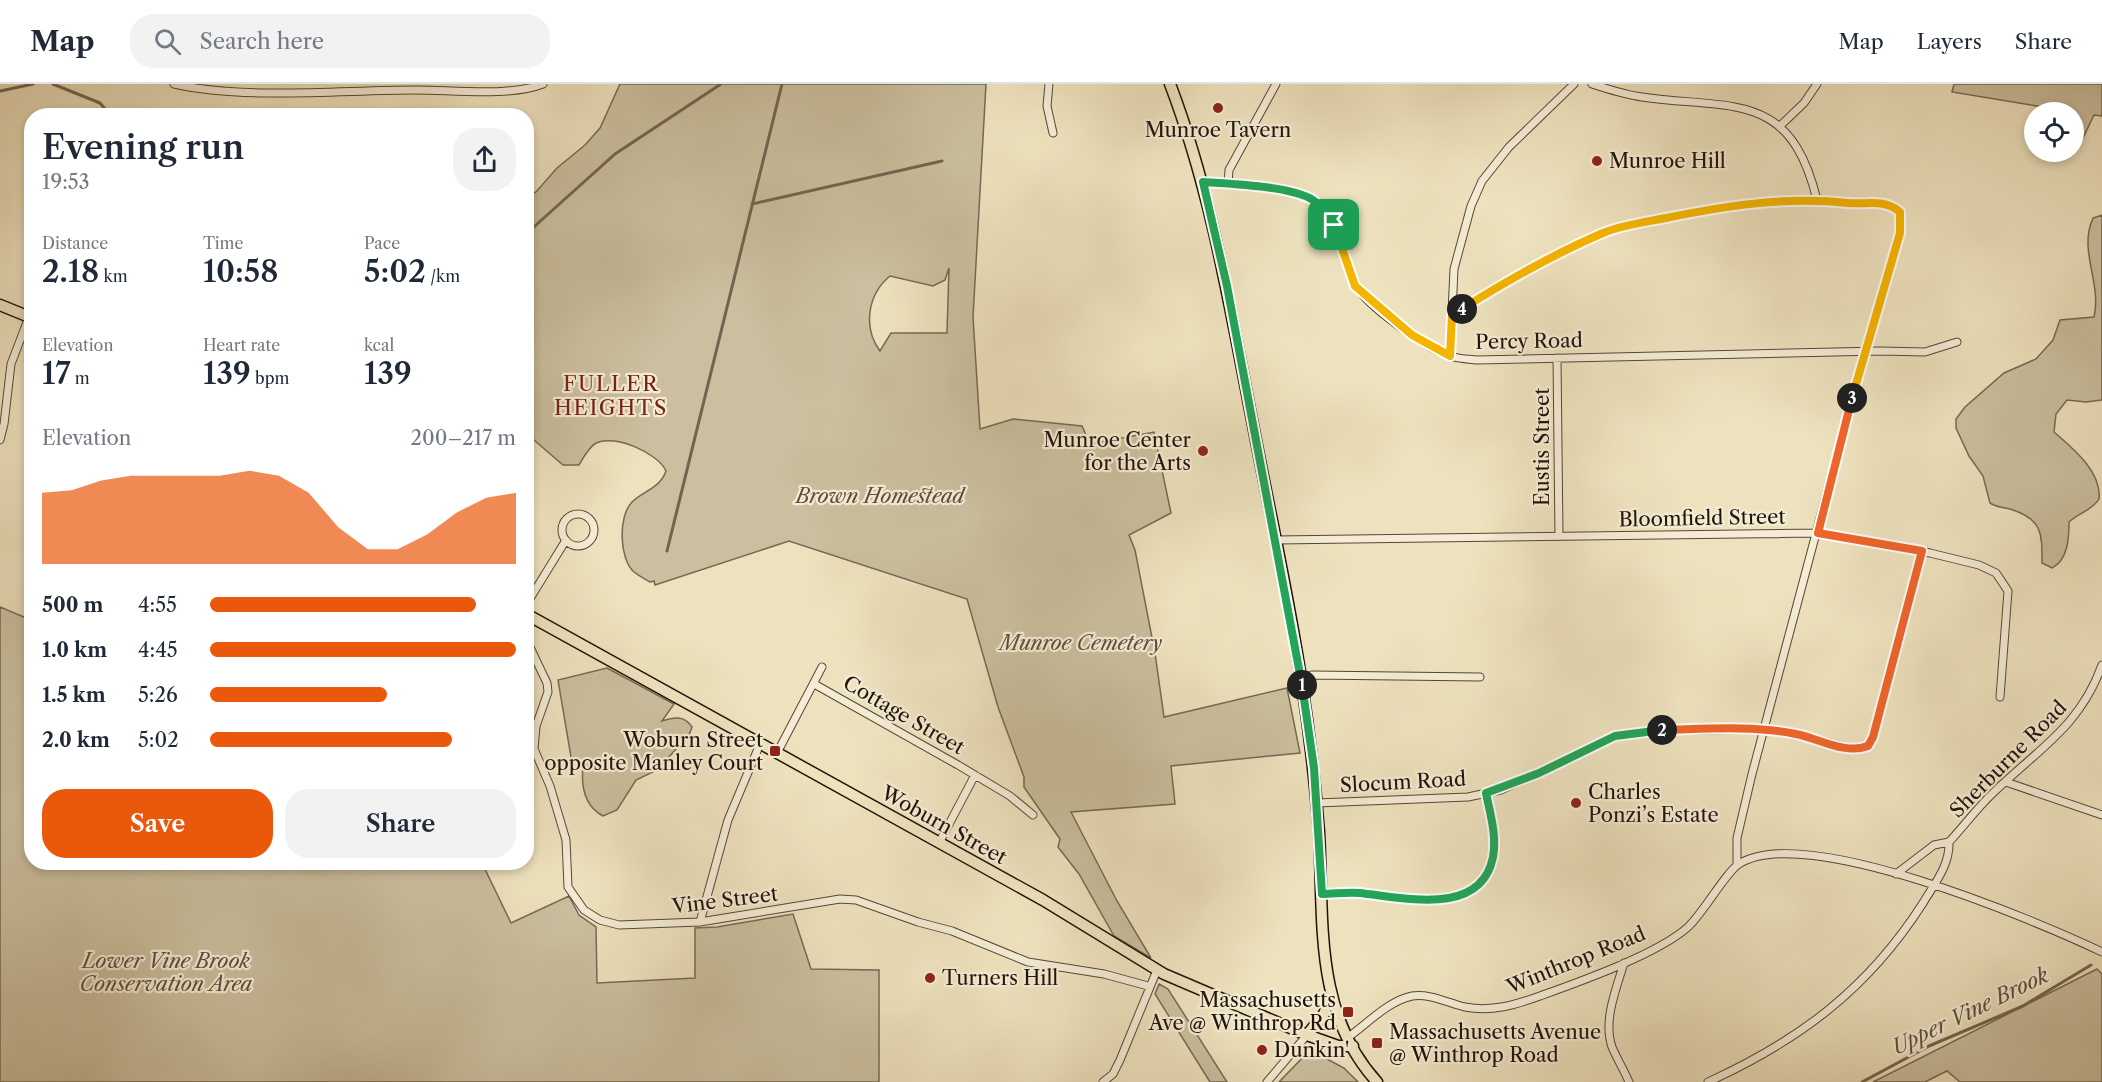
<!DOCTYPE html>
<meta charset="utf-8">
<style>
body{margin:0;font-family:"Libre Caslon Text",serif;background:#f2f2f3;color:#1f2937;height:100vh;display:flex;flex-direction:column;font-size:22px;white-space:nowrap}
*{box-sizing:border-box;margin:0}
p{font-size:20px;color:#747a83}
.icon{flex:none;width:33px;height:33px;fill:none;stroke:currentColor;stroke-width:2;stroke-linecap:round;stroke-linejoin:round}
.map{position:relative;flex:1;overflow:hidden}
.panel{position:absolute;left:24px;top:24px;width:510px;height:762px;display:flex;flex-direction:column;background:#fff;border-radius:24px;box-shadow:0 3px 9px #0003}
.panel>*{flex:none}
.buttons{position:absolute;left:2024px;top:18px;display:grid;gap:12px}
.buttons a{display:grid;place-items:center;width:60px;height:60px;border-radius:50%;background:#fff;box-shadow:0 3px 9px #0003;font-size:30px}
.pin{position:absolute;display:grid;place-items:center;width:51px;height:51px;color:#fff;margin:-26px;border-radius:12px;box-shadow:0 3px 9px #0006}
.km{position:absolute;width:30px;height:30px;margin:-15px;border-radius:50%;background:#222;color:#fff;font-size:16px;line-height:30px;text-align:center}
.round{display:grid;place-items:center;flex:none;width:63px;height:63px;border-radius:24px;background:#f2f2f3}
.head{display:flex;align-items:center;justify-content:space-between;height:102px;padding:0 18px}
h1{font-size:33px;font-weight:600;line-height:45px}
.stats{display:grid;grid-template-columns:repeat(3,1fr);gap:9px;height:102px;padding:6px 18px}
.stats div{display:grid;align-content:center}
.stats b{font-size:30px;font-weight:600}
.stats small{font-size:16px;font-weight:400}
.stats p{font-size:16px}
.chart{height:168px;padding:12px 18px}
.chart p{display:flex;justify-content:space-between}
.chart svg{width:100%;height:108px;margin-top:6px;fill:#ea580c;opacity:.7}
.cta{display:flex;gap:12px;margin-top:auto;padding:12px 18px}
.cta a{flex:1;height:69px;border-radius:24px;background:#ea580c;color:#fff;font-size:24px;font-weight:600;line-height:69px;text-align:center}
.cta a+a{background:#f2f2f3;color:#1f2937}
ul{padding:0 18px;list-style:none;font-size:20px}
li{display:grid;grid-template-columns:96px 72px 1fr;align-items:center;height:45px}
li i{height:15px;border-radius:8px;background:#ea580c}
header{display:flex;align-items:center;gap:36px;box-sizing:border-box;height:84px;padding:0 30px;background:#fff;border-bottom:2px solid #e0e1e3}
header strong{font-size:28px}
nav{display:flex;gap:33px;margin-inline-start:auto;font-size:21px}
.search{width:420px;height:54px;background:#f2f2f3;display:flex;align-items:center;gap:15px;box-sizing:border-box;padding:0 21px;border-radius:24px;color:#747a83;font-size:22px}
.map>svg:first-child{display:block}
.green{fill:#cbbf9f;stroke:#766954;stroke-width:1.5;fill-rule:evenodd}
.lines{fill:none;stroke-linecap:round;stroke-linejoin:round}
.stream{stroke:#726550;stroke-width:3}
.street-casing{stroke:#544736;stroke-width:9}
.primary-casing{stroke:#201308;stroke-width:13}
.street{stroke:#f4ecd5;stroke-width:7}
.primary{stroke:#eee2be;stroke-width:10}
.split-1-casing{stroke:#fff;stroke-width:12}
.split-2-casing{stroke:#fff;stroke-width:12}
.split-3-casing{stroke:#fff;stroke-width:12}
.split-4-casing{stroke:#fff;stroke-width:12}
.split-5-casing{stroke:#fff;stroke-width:12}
.split-1{stroke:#22a559;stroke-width:8}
.split-2{stroke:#22a559;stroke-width:8}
.split-3{stroke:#f0652b;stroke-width:8}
.split-4{stroke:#f5b400;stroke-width:8}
.split-5{stroke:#f5b400;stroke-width:8}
.poi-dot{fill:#8f2418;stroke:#f4ecd5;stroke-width:2}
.labels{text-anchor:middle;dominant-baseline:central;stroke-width:4.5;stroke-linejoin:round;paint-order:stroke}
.poi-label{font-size:20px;fill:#201308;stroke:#f4ecd5;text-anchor:start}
.street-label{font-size:20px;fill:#201308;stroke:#f4ecd5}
.park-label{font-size:20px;font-style:italic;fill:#5c4f3d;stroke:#f4ecd5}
.neighbourhood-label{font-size:21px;letter-spacing:1.5px;fill:#7a1f14;stroke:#f4ecd5}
.water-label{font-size:21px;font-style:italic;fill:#5d513e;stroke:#f4ecd5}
</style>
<header>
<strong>Map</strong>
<div class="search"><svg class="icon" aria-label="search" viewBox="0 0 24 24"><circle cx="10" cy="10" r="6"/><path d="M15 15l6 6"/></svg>Search here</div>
<nav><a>Map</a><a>Layers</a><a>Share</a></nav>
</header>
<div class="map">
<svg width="2102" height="998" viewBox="0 0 2102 998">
<rect width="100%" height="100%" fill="#eee2be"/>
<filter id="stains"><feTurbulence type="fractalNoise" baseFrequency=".00333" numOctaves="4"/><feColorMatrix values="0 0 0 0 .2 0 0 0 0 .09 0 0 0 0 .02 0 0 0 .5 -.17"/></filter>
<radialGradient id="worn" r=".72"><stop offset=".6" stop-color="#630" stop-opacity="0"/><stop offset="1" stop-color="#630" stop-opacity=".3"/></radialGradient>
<path class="green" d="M620 0H986L973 233 980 345 1013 335 1082 342 1090 360 1154 348 1171 429 1129 451 1135 466 1155 569 1164 633 1287 604 1300 669 1171 682 1175 720 1071 728 1117 817 1151 874 1114 852 1079 790 1058 763 1060 755 1024 703V693L998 623 967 515 789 457 655 501 654 497 650 498C645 495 639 492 634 488 619 475 618 432 632 418 645 406 660 404 666 387 658 369 615 350 596 359 589 363 583 374 579 381H563L527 350V112L536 108 557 84 585 61 600 44ZM949 184 947 249H891L880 267C863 244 867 211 890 192L933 202 945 196Z
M1954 0H2102V32L2094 31 2082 56 2073 67V28H2044L2043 23 1952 8Z
M2102 131V316L2086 318 2067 316 2056 330 2054 348C2071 363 2102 387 2099 415 2093 426 2078 429 2069 438 2069 454 2068 476 2052 484L2042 479C2042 451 2043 436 2013 426 2004 423 1998 424 1990 419L1983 392 1969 372 1956 344V335L1965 323 2004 289 2036 275 2053 256 2060 236 2094 233C2102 198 2078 167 2093 134Z
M0 523 31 536 32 778 482 779 511 839 569 812 579 831 596 843 597 899 695 894V844L717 843 793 830 811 885 879 886V998H0Z
M607 584 674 620 662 637C674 633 684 631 692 643L689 651 657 686 636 696 617 726 603 732C584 722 581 701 583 682L571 673 558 596Z
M2097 885 2102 890V998H1960L1947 987 1925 998H1873Z
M1159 900 1168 905 1227 998H1210L1155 910Z
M1310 966 1344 984 1358 998H1279Z"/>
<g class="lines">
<path class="stream" d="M53 0 100 19 111 32
M0 7 33 0
M752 120 942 77
M526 150 615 70 721 0
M667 467 782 0
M1862 998 1929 962 2023 922 2091 881"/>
<defs>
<path id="street" d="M174 0C246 16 341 6 416 6 453 6 509 13 543 0
M1049 0 1047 22 1053 49
M1592 0C1608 5 1625 11 1642 13 1732 26 1790 5 1817 116
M1780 42 1804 19 1817 0
M1203 98C1231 101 1289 102 1312 116 1340 132 1341 174 1355 200 1365 221 1431 268 1454 273 1461 275 1469 275 1477 276L1880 267 1925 268 1957 258
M1228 100 1229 86 1276 0
M1452 231C1501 201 1551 170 1604 149 1624 141 1646 138 1667 134 1726 122 1787 112 1848 119 1868 121 1882 115 1900 127V149L1860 284 1752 690 1737 754V781
M1450 272 1454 185 1471 122 1482 97 1509 63 1574 0
M1557 274 1559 452
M0 356 4 340 11 280 29 233
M562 446a16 16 0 1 1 32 0a16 16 0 1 1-32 0Z
M1276 456 1818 449 1930 469 1979 481 1996 489 2008 507 2000 613
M526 521 566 456
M526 555 547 599 548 608 536 642 534 665 550 702 566 756 568 803 584 826 600 836 619 841 700 838 840 815 856 816 918 838 952 847 1028 878 1104 890 1148 902
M1301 594 1312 591 1480 593
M816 601 958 681 1010 712 1033 731
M777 669 822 583
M2006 698 2102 731
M1317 719 1468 713 1501 706 1615 652 1645 647 1765 645 1798 650 1853 665 1867 662 1873 653 1922 467
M939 759 975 691
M1896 790 1934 761 1949 758
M1322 810C1334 810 1347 808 1359 809 1401 813 1482 834 1493 773 1497 752 1490 729 1486 709
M700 838 728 736 760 660
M1624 879C1616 905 1603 937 1612 963 1617 975 1624 986 1629 998
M1347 954C1367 940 1388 917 1412 912 1429 909 1448 919 1465 923 1492 928 1515 921 1540 912 1579 898 1658 870 1688 843 1704 828 1726 788 1739 780 1803 738 2035 836 2102 868
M1103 998 1113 990 1120 976 1157 886
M1267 998 1307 951
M1708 998C1800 956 1868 905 1923 819 1935 799 1950 781 1949 758 1964 742 1977 724 1993 709 2037 666 2080 643 2102 581"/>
<path id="primary" d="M1170 0C1212 110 1230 225 1253 341 1269 425 1288 509 1301 594 1309 645 1315 696 1319 748 1324 835 1313 928 1377 998
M0 221 32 234
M526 530 1043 816 1164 890 1307 951 1338 962H1353
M1307 951 1324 930 1330 914"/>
</defs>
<use href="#street" class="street-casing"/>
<use href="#primary" class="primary-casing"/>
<use href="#street" class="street"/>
<use href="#primary" class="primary"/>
</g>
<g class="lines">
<defs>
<path id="split-1" d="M1302 601 1227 202 1203 98C1230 100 1291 102 1313 116 1323 123 1328 131 1334 141"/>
<path id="split-2" d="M1302 601 1314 684 1322 810C1334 810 1347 808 1359 809 1402 813 1481 834 1493 773 1497 752 1490 729 1486 709L1539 689 1615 652 1662 646"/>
<path id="split-3" d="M1662 646C1705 645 1753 641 1796 650 1818 654 1845 671 1868 662L1873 653 1922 467 1818 449 1852 314"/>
<path id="split-4" d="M1462 225C1508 196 1554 170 1603 149 1622 141 1646 138 1666 134 1725 122 1787 112 1848 119 1867 121 1883 114 1900 128V149L1852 314"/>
<path id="split-5" d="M1334 141 1355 202 1412 251 1450 272 1452 231 1462 225"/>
</defs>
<use href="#split-1" class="split-1-casing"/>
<use href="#split-2" class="split-2-casing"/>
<use href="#split-3" class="split-3-casing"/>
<use href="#split-4" class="split-4-casing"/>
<use href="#split-5" class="split-5-casing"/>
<use href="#split-1" class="split-1"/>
<use href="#split-2" class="split-2"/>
<use href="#split-3" class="split-3"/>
<use href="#split-4" class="split-4"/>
<use href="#split-5" class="split-5"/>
</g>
<g class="poi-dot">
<circle cx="1218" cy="24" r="6"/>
<circle cx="1597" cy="77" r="6"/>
<circle cx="1203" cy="367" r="6"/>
<rect x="769" y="661" width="12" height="12" rx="3"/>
<circle cx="1576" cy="719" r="6"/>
<circle cx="930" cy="894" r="6"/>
<rect x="1342" y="922" width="12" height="12" rx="3"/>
<rect x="1371" y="953" width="12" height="12" rx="3"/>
<circle cx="1262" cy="966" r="6"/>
</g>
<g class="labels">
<g class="poi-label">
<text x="1218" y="46" text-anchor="middle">Munroe Tavern</text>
<text x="1609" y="77">Munroe Hill</text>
<text x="1191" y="356" text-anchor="end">Munroe Center<tspan x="1191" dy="23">for the Arts</tspan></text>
<text x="763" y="656" text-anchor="end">Woburn Street<tspan x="763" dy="23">opposite Manley Court</tspan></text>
<text x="1588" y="708">Charles<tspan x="1588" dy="23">Ponzi’s Estate</tspan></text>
<text x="942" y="894">Turners Hill</text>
<text x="1336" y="916" text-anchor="end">Massachusetts<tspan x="1336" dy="23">Ave @ Winthrop Rd</tspan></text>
<text x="1389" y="948">Massachusetts Avenue<tspan x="1389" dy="23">@ Winthrop Road</tspan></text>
<text x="1274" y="966">Dunkin'</text>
</g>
<g class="street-label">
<text transform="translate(1529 257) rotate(-1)">Percy Road</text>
<text transform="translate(1542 363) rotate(-90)">Eustis Street</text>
<text transform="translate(1702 434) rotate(-1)">Bloomfield Street</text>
<text transform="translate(904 631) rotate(30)">Cottage Street</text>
<text transform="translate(2008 675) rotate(-45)">Sherburne Road</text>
<text transform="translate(1403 698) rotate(-3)">Slocum Road</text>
<text transform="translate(944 741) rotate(29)">Woburn Street</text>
<text transform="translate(725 816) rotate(-7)">Vine Street</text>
<text transform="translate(1576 876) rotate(-22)">Winthrop Road</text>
</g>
<g class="park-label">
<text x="880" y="412">Brown Homestead</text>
<text x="1081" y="559">Munroe Cemetery</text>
<text x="166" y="877">Lower Vine Brook<tspan x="166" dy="23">Conservation Area</tspan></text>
</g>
<g class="neighbourhood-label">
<text x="611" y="299">FULLER<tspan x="611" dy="24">HEIGHTS</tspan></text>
</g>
<g class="water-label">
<text transform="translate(1970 927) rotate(-26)">Upper Vine Brook</text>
</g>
</g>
<rect width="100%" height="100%" filter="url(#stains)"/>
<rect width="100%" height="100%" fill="url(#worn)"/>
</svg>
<div class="buttons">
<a><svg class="icon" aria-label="locate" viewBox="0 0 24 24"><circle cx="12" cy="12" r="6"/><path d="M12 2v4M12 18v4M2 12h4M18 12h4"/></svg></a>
</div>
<div class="pin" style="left:1334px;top:141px;background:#1e9e55"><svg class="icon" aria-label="arrive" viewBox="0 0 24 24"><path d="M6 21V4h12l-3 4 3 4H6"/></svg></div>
<b class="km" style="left:1302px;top:601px">1</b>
<b class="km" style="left:1662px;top:646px">2</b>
<b class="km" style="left:1852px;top:314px">3</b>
<b class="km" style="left:1462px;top:225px">4</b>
<section class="panel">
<div class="head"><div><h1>Evening run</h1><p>19:53</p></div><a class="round"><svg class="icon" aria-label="share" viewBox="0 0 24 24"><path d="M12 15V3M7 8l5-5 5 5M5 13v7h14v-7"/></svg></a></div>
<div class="stats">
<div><p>Distance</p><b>2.18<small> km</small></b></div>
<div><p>Time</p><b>10:58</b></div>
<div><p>Pace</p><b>5:02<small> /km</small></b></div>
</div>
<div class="stats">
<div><p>Elevation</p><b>17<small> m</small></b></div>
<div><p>Heart rate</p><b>139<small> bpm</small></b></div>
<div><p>kcal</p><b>139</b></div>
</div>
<div class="chart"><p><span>Elevation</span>200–217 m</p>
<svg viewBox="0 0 160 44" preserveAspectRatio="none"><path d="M0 44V15L10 14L20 10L30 8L40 8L50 8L60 8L70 6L80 8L90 15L100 29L110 38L120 38L130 32L140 23L150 17L160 15V44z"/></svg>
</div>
<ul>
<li><b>500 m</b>4:55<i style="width:87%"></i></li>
<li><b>1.0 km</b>4:45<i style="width:100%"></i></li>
<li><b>1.5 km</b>5:26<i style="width:58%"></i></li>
<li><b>2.0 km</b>5:02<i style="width:79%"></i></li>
</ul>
<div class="cta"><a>Save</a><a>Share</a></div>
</section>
</div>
